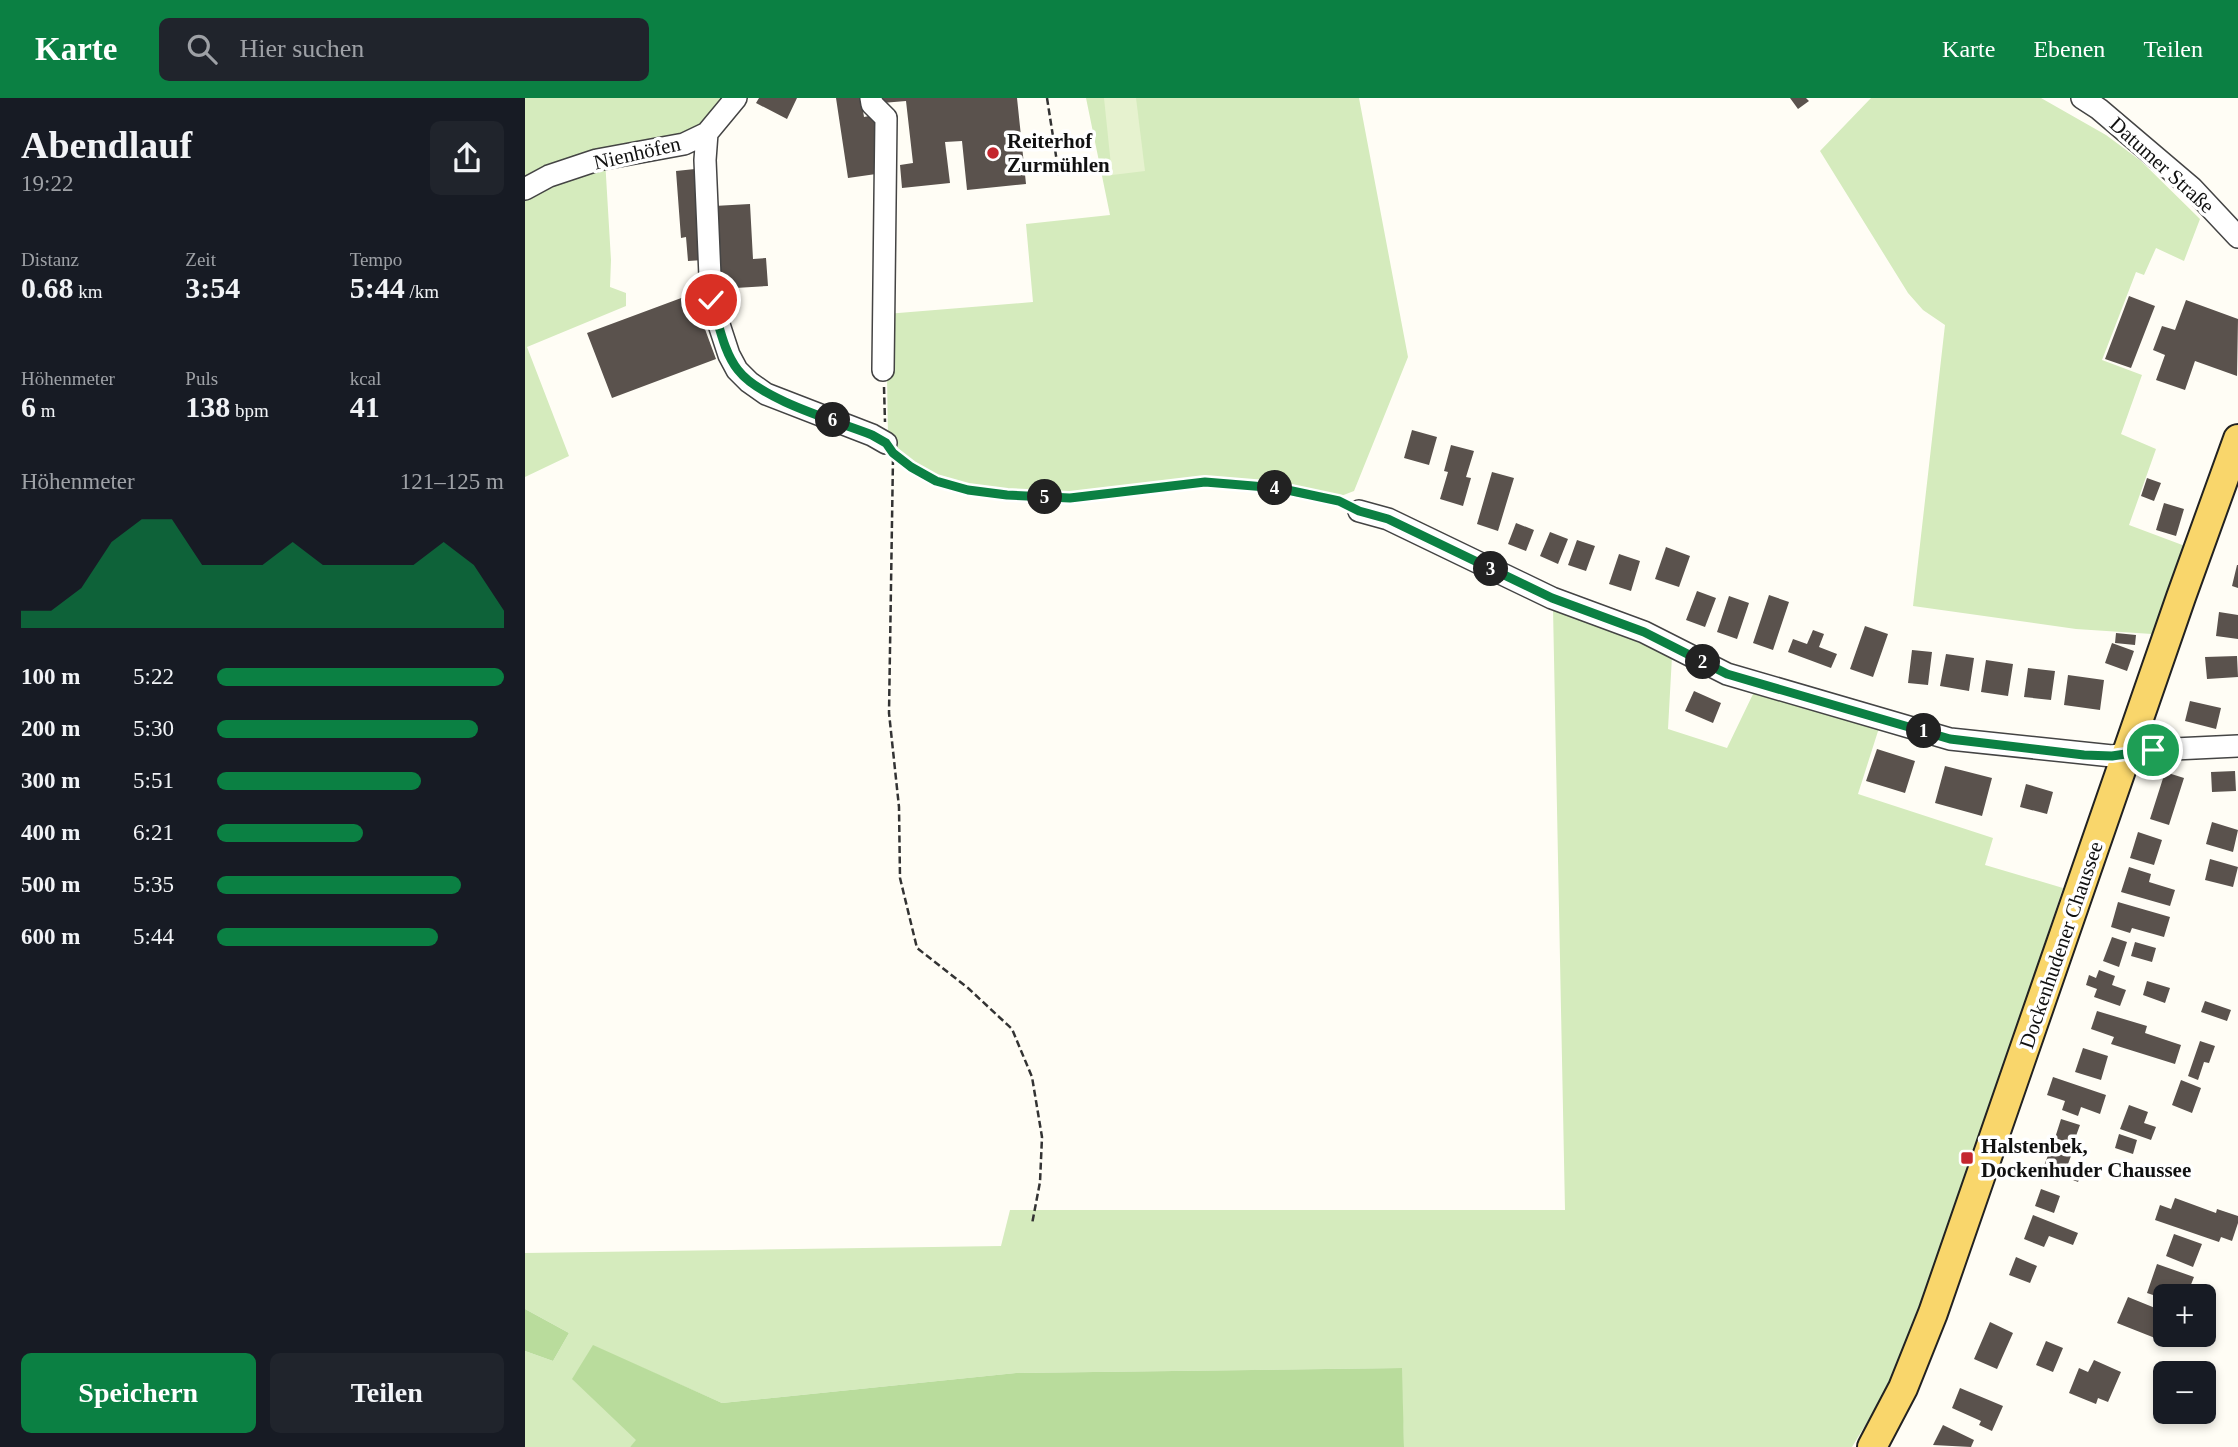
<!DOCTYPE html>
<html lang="de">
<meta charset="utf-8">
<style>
body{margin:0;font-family:"Times New Roman",serif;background:#20242c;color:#f1f3f6;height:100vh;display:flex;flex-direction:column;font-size:26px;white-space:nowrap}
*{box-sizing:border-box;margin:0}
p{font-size:23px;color:#9ea1a6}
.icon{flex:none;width:38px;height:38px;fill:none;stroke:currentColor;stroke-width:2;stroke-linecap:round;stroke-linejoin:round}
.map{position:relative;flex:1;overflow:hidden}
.side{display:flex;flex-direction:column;background:#171b24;width:525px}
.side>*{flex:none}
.buttons{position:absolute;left:1628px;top:1186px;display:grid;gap:14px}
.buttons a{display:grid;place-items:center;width:63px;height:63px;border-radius:10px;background:#171b24;box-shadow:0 4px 10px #0003;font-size:35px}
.pin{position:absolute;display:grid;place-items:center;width:60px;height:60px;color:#fff;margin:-30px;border:4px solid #fff;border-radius:50%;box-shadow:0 2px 7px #0007}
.km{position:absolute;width:35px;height:35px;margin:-18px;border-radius:50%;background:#222;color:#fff;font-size:19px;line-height:35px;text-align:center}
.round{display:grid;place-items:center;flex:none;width:74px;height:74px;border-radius:10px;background:#20242c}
.overview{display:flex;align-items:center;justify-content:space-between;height:119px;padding:0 21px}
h1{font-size:38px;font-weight:800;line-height:52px}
.stats{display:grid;grid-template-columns:repeat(3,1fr);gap:10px;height:119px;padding:7px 21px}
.stats div{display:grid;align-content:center}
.stats b{font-size:30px;font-weight:800}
.stats small{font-size:19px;font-weight:400}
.stats p{font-size:19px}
.chart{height:196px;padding:14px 21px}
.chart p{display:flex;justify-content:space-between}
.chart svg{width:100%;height:126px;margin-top:7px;fill:#0b8043;opacity:.7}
.primary-button{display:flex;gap:14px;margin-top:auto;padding:14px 21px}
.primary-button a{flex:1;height:80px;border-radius:10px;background:#0b8043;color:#fff;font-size:28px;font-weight:800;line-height:80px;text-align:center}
.primary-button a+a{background:#20242c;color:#f1f3f6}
ul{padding:0 21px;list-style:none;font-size:23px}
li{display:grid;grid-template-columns:112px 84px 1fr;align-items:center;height:52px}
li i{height:18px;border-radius:9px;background:#0b8043}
header{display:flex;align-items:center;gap:42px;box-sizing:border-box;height:98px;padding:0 35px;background:#0b8043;color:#fff}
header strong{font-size:33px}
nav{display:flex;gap:38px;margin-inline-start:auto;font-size:24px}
.search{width:490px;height:63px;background:#20242c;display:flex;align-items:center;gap:18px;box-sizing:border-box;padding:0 24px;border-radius:10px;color:#9ea1a6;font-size:26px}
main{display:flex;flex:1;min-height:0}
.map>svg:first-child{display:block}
.green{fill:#d5ebbd}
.forest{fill:#b9dc9c}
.pitch{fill:#e6f2cf}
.building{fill:#5a524d}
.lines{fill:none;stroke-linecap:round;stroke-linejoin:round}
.minor-casing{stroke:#444;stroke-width:24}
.major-casing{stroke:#222;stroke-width:32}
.path{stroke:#333;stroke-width:2.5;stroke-dasharray:7 3.5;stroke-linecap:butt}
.minor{stroke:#fff;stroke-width:21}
.major{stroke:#f9d66b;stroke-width:28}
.route-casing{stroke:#fff;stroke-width:14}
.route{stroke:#0b8043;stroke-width:9}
.poi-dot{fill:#c4262e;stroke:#fff;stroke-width:2.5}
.labels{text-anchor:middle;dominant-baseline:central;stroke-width:7;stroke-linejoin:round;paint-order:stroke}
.poi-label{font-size:21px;font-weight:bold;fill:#111;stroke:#fff;text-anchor:start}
.street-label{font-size:21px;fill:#111;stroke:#fff}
</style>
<header>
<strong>Karte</strong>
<div class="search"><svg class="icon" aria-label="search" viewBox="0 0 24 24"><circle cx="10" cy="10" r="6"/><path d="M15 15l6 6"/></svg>Hier suchen</div>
<nav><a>Karte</a><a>Ebenen</a><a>Teilen</a></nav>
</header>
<main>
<section class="side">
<div class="overview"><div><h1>Abendlauf</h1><p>19:22</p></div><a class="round"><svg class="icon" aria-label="share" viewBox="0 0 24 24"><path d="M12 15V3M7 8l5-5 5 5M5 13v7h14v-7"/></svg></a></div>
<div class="stats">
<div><p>Distanz</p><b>0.68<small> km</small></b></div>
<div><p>Zeit</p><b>3:54</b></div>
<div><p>Tempo</p><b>5:44<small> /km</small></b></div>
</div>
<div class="stats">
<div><p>Höhenmeter</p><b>6<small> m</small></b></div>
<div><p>Puls</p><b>138<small> bpm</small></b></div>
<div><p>kcal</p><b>41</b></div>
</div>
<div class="chart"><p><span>Höhenmeter</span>121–125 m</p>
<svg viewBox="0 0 160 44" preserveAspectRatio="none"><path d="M0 44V38L10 38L20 30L30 14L40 6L50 6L60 22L70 22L80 22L90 14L100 22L110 22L120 22L130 22L140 14L150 22L160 38V44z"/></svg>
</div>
<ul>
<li><b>100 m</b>5:22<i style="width:100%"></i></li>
<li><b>200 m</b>5:30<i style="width:91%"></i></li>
<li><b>300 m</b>5:51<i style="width:71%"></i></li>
<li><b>400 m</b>6:21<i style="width:51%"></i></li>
<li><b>500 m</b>5:35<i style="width:85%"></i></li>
<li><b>600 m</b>5:44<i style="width:77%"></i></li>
</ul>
<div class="primary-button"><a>Speichern</a><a>Teilen</a></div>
</section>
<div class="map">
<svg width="1713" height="1349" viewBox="0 0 1713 1349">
<rect width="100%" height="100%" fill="#fffdf5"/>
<path class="green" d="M0 0H208C188 32 116 51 80 61L86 162 85 189 101 195V208L2 249 44 358 0 379Z
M561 0H834L883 259 829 393 816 398 752 386 681 379 546 395 477 393 444 388 412 379 387 364 374 353 363 339 361 216 508 204 501 126 585 117Z
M1346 0H1516L1581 37 1616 63 1675 121 1659 163 1631 150 1619 177 1611 174 1577 262 1617 277 1596 336 1631 351 1604 427 1660 448 1627 536 1551 531 1388 508 1420 227 1398 212 1383 195 1295 53Z
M1028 510 1147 558 1143 631 1202 650 1229 594 1354 630 1333 696 1468 740 1460 767 1538 790 1380 1262 1327 1349H879L876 1270 491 1275 197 1305 68 1248 48 1281 112 1342 105 1349H0V1253L28 1263 44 1235 0 1211V1155L476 1148 485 1112H1040Z"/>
<path class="forest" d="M0 1211 44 1235 28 1263 0 1253Z
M68 1247 197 1305 491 1275 877 1270 879 1349H105L111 1342 47 1281Z"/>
<path class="pitch" d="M579 0H611L620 73 587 77Z"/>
<path class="building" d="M234 0H272L262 21 231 5Z
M311 0H336L339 19 349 17 358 75 323 80Z
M356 0H492L501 86 442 92 437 43 420 44 425 85 377 90 375 67 388 65 381 3 357 5Z
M1265 0H1281L1284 3 1273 11Z
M170 71 178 162 163 163 161 139 156 140 151 73Z
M225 106 228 161 241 160 243 188 194 191 189 108Z
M167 196 191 261 87 300 62 235Z
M1604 198 1630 208 1606 270 1580 261Z
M1661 202 1713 221 1712 278 1670 263 1660 292 1631 282 1640 257 1628 252 1637 228 1650 232Z
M887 332 912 339 904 367 879 360Z
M926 347 949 353 941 379 946 380 938 408 915 401 923 374 919 373Z
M967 374 989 380 973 433 952 426Z
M1622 380 1636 385 1629 403 1616 398Z
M1639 405 1659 411 1651 438 1631 432Z
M991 425 1009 432 1001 453 983 446Z
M1025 434 1043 441 1033 466 1015 458Z
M1052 442 1070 448 1061 473 1043 467Z
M1141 449 1165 458 1154 489 1130 481Z
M1094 456 1115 463 1106 493 1084 486Z
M1712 467H1713V490L1707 488Z
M1172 493 1191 500 1180 529 1161 522Z
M1244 497 1264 504 1248 552 1228 545Z
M1204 498 1224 505 1212 541 1192 534Z
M1694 514 1713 517V541L1691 538Z
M1340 528 1363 536 1348 579 1325 571Z
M1288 532 1299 536 1294 549 1312 556 1306 570 1263 554 1268 541 1282 546Z
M1591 535 1611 537 1610 547 1590 545Z
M1587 545 1609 553 1602 573 1580 565Z
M1387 552 1407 554 1403 587 1383 585Z
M1421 556 1449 560 1444 593 1415 588Z
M1712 558 1713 579 1682 581 1680 559Z
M1461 562 1488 566 1483 598 1456 594Z
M1503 570 1530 573 1526 602 1499 599Z
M1543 577 1579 582 1575 612 1539 607Z
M1169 593 1196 605 1188 625 1160 613Z
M1665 603 1696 610 1691 631 1660 623Z
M1352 651 1390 663 1380 695 1341 683Z
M1420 668 1467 680 1457 718 1410 705Z
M1710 673 1711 693 1687 694 1686 674Z
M1640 674 1659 680 1644 727 1625 721Z
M1501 686 1528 694 1522 716 1495 709Z
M1687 724 1713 732 1708 754 1681 746Z
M1613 734 1637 742 1629 767 1605 760Z
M1685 761 1713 769 1708 789 1680 782Z
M1604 769 1626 776 1624 784 1650 792 1645 808 1596 794Z
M1593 804 1645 819 1639 839 1607 830 1605 835 1586 829Z
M1587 839 1602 844 1594 869 1578 863Z
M1610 844 1631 850 1627 864 1606 858Z
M1574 872 1590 878 1587 887 1601 892 1595 908 1569 899 1572 891 1561 887 1564 877 1571 880Z
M1622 883 1645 890 1640 905 1618 897Z
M1680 903 1706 912 1702 923 1676 914Z
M1572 913 1622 928 1620 935 1656 947 1650 966 1586 946 1589 939 1566 931Z
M1675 943 1690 948 1684 965 1679 964 1673 982 1663 978Z
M1558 950 1583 958 1576 982 1550 974Z
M1528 979 1581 997 1575 1016 1556 1009 1553 1018 1537 1012 1540 1003 1522 997Z
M1656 982 1676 990 1667 1015 1647 1007Z
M1604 1007 1623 1014 1619 1025 1631 1029 1626 1042 1595 1031Z
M1536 1021 1555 1027 1548 1046 1530 1040Z
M1594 1036 1612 1042 1608 1056 1590 1050Z
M1526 1050 1546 1058 1543 1066 1558 1072 1553 1084 1518 1070Z
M1516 1091 1535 1098 1529 1115 1510 1108Z
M1650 1100 1691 1115 1692 1111 1713 1118V1125L1707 1143 1696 1139 1694 1144 1630 1122 1635 1107 1646 1111Z
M1508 1117 1553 1135 1548 1147 1524 1138 1519 1149 1499 1141Z
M1649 1136 1677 1146 1668 1169 1641 1158Z
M1491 1159 1512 1168 1505 1185 1484 1177Z
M1632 1166 1669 1179 1661 1199H1640V1201L1622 1195Z
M1603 1199 1640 1214 1630 1240 1592 1225Z
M1465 1224 1488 1235 1472 1271 1449 1261Z
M1521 1243 1538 1250 1528 1274 1511 1267Z
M1569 1262 1596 1274 1583 1304 1573 1300 1571 1306 1544 1295 1554 1270 1563 1274Z
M1435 1290 1478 1308 1467 1333 1454 1327 1456 1323 1427 1310Z
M1418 1327 1449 1342 1446 1349 1408 1347Z"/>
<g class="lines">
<defs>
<path id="minor" d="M346 0 347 6 361 20 358 272
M1557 0 1574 11 1667 90 1713 139
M182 35 180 62 186 202 204 257 212 272 224 284 241 296 347 337 361 345
M0 91 24 78 72 62 159 46 182 35 211 0
M834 413 863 421 1027 500 1119 534 1202 576 1425 641 1587 658 1628 652 1713 648"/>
<path id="major" d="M1347 1349 1378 1290 1408 1215 1656 499 1713 341"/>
</defs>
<use href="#minor" class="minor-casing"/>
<use href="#major" class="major-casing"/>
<path class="path" d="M522 0 534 77
M359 289 360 324
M372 358 386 369 411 383 443 392 482 397 545 400 680 384 753 390 819 405
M368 360 364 615 374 709 375 780 392 850 443 890 487 931 507 979 517 1039 515 1084 507 1126"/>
<use href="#minor" class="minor"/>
<use href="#major" class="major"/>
</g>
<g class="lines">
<defs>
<path id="route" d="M186 202C194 225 198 253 213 272 236 302 311 323 347 337L361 345 368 355 386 369 411 383 443 392 482 397 545 400 680 384 753 390 814 403 834 413 863 421 1027 500 1119 534 1202 576 1425 641 1559 657 1587 658 1628 652"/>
</defs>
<use href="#route" class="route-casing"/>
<use href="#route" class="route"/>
</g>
<g class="poi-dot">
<circle cx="468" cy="55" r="7"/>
<rect x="1435" y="1053" width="14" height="14" rx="3.5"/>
</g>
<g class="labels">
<g class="poi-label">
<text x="482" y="43">Reiterhof<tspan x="482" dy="24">Zurmühlen</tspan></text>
<text x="1456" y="1048">Halstenbek,<tspan x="1456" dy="24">Dockenhuder Chaussee</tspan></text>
</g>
<g class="street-label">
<text transform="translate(112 55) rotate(-13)">Nienhöfen</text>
<text transform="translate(1637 67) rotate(42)">Datumer Straße</text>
<text transform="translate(1536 847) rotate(-71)">Dockenhudener Chaussee</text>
</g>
</g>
</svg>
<div class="buttons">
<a>+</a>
<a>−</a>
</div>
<div class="pin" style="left:1628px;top:652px;background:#1e9e55"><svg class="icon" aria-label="arrive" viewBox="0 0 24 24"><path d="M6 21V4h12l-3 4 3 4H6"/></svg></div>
<div class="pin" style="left:186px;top:202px;background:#d93025"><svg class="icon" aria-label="check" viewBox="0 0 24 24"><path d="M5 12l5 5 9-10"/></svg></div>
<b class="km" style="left:1399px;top:633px">1</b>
<b class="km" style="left:1178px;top:564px">2</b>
<b class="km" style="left:966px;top:471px">3</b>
<b class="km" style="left:750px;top:390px">4</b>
<b class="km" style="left:520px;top:399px">5</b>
<b class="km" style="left:308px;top:322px">6</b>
</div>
</main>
